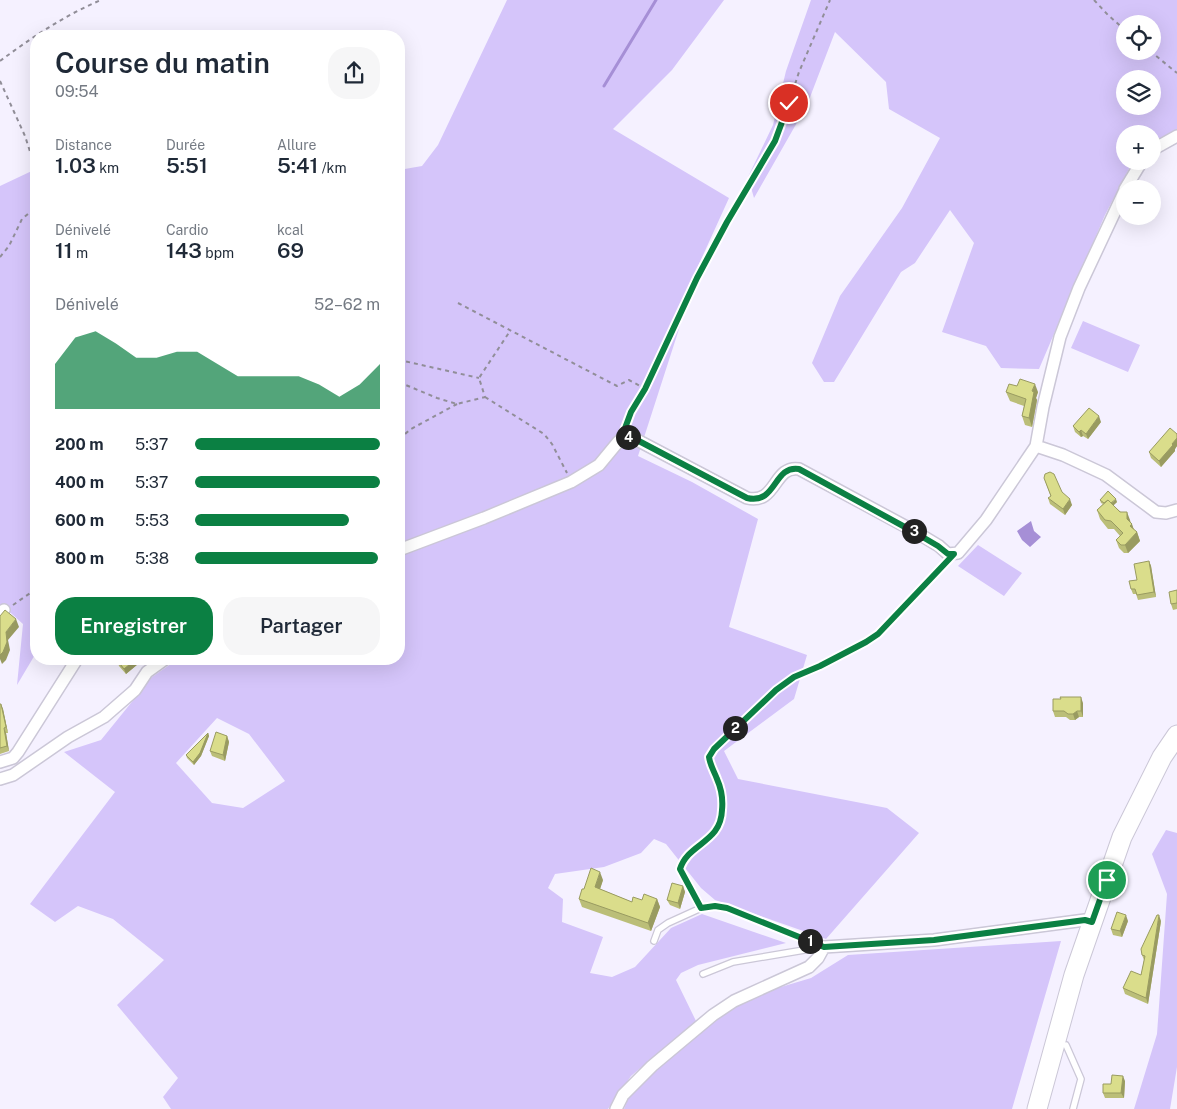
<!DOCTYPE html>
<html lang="fr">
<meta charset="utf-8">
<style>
body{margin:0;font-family:"Public Sans",sans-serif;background:#f6f6f7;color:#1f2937;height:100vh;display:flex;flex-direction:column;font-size:19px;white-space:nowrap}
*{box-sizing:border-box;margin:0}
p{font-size:16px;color:#747a83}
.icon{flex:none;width:28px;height:28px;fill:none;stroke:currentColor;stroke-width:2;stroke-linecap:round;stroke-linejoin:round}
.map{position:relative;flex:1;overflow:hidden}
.details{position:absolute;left:30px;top:30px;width:375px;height:635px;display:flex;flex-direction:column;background:#fff;border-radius:20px;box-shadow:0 5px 20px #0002}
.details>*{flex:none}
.tools{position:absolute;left:1116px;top:15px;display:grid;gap:10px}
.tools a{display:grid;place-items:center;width:45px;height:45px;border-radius:50%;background:#fff;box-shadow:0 5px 20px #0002;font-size:25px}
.pin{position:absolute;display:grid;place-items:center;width:42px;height:42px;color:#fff;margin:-21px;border:2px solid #fff;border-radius:50%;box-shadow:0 1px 5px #0007}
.km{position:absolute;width:25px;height:25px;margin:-12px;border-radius:50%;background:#222;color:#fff;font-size:14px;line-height:25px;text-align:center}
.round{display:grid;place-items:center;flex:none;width:52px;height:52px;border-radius:20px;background:#f6f6f7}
.headline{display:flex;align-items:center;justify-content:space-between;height:85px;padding:0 25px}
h1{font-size:28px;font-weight:600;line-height:38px}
.stats{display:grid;grid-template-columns:repeat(3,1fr);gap:8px;height:85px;padding:5px 25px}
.stats div{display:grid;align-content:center}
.stats b{font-size:21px;font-weight:600}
.stats small{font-size:14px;font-weight:400}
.stats p{font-size:14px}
.chart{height:140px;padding:10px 25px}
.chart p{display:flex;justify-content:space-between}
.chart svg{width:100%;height:90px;margin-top:5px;fill:#0b8043;opacity:.7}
.cta{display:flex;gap:10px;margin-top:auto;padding:10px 25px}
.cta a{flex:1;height:58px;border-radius:20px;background:#0b8043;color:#fff;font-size:20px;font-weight:600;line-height:58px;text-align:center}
.cta a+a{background:#f6f6f7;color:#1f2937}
ul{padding:0 25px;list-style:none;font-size:16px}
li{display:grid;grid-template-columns:80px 60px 1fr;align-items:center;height:38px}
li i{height:12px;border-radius:6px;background:#0b8043}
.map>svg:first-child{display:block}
.green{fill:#d5c5fa;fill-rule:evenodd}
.water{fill:#a68fd6}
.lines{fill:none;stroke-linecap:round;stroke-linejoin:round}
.stream{stroke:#a68fd6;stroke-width:3}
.service-casing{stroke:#cbc7d7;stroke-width:8}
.minor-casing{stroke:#cbc7d7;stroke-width:14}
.primary-casing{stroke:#cbc7d7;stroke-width:21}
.path{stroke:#918e98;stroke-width:2;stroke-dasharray:4 4;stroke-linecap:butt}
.service{stroke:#fff;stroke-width:5.5}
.minor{stroke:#fff;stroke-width:11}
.primary{stroke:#fff;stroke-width:19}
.wall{fill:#bbbe78}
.shaded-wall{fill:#999b61}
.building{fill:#dadd8b;stroke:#999b61}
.route-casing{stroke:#fff;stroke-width:10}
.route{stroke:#0b8043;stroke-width:6}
</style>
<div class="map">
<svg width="1177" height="1109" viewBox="0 0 1177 1109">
<rect width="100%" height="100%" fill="#f5f1ff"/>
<path class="green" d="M507 0H724L672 70 613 129 729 198 694 275 679 329 638 456 692 482 758 519 729 627 807 655 794 699 724 751 738 779 887 808 919 833 826 939 715 900 701 888 666 844 654 839 641 853 604 867 555 874 548 888 563 899 562 922 603 937 590 973 612 977 635 967 671 928 702 914 786 943 698 965 681 973 676 980 696 1021 631 1076 608 1109H171L163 1097 178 1078 117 1005 164 960 113 919 78 906 55 922 30 904 115 792 64 752 101 740 152 677 178 659H399V170L422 166 438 145ZM217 718 249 734 285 781 243 808 212 803 176 763Z
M811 0H1177V130L1153 146 1152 134H1125V161H1133L1105 215 1039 369 1001 368 986 346 942 332 974 243 950 210 915 263 901 272 834 382H824L812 363 840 296 902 208 940 138 889 109 886 82 835 32 807 105 754 198 748 177 773 125 786 71ZM1125 24H1152V51H1125ZM1125 79H1152V106H1125Z
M36 169V653L17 685 23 624 2 605H0V186Z
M1083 321 1140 345 1128 372 1071 348Z
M978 545 1022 573 1004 596 958 566Z
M1166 830 1177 833V1067L1170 1109H1134L1157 1034 1167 894 1152 854Z
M1061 941 1012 1109H624L628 1099 652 1074 729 1009 771 990 811 978 848 955Z"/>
<path class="water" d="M1031 521 1034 531 1041 537 1030 547 1022 540 1017 531Z"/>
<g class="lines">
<path class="stream" d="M604 86 656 0"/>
<defs>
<path id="service" d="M654 941 658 930 668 923 701 908 715 906 727 908 824 947
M703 974 733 962 822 947
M1066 1045 1081 1079 1073 1109"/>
<path id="minor" d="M1152 150 1177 136
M1125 189 1142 161
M1036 446 1063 455 1106 475 1156 512 1166 513 1177 510
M399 550 484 518 571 482 599 465 618 442C624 436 630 436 637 440L747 498C777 505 773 465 799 469L914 531 939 546 948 554 958 553 986 520 1036 446 1043 407 1060 337 1079 288 1125 190
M0 613 4 610
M0 762 13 758 18 752 77 659
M0 779 13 775 68 737 104 717 135 690 147 672 165 659
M616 1109 623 1095 652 1066 713 1015 734 1001 809 967 818 958 824 947 934 940 1085 920 1092 922"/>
<path id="primary" d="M1037 1109 1074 975 1122 837 1162 757 1177 735"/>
</defs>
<use href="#service" class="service-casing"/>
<use href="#minor" class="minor-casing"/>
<use href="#primary" class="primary-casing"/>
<path class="path" d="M1094 0 1108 15 1125 30
M1150 51 1177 73
M0 61C31 38 65 15 101 0
M0 81 25 136 36 170
M0 257 9 246 22 219 36 207
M458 303 617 386 629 380 644 388
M399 358 404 361 479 378
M399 384 401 383 437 398 457 404 485 397 479 378 510 331
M485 397 544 434 552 444 567 473
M625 427 631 412 645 389 697 277 727 222 775 141 783 121 799 72 830 0
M399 439 411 429 457 404
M13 605 36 589
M697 900 680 869 686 858 716 831C725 817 724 795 718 780 715 773 707 762 710 755 714 744 728 735 736 727 754 710 771 690 793 677 802 672 812 670 821 665 840 657 861 647 878 634L944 565"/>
<use href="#service" class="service"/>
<use href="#minor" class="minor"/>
<use href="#primary" class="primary"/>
</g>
<path class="wall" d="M1006 392H1038L1036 398 1037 400 1032 427 1025 425 1022 416 1024 406 1010 401Z
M1101 422 1088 439 1083 436 1081 437 1075 432 1073 426Z
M1177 434V446L1175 449V451L1161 467 1151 458 1149 452Z
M1044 478 1072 505 1065 515 1050 504 1048 498 1051 497Z
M1100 500 1117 502 1113 505 1130 520 1134 530 1137 532 1140 541 1128 553H1124L1119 548 1116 540 1120 536 1114 529H1108L1100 519 1097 510 1103 504 1101 503Z
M1149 561 1151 566 1156 597 1138 600 1136 594H1133L1131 589Z
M1177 590V609L1173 610 1171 604Z
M117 660 138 664 126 674 119 666Z
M1083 703V717H1079L1075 720H1070L1066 717H1055L1053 711Z
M0 704 3 709 8 733H6L9 751 0 754Z
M208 733 209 736 201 756 194 765 187 758 186 755Z
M227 736 229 742 225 761 212 756 210 751Z
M603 880 600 889 632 902 657 899 660 907 651 931 582 907 579 899 584 889Z
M683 886 685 892 680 909 670 905 667 900Z
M1128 921 1122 937 1113 935 1111 929Z
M1161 921 1148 1004 1125 994 1123 988 1141 975 1144 960 1142 955Z
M1125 1081 1124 1098H1105L1103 1093 1111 1084Z"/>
<path class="shaded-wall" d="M1035 384 1038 392 1036 398 1037 400 1032 427 1029 418 1032 391Z
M1099 416 1101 422 1088 439 1086 434Z
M1081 430 1083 436 1081 437 1079 432Z
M1177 438V446L1175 449V451L1161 467 1159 461Z
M1070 499 1072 505 1065 515 1063 509Z
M1116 499 1117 502 1109 510 1108 507Z
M1127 512 1130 520V526L1132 524 1135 533 1131 528 1127 519Z
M1137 532 1140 541 1128 553 1125 545Z
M1149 561 1151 566 1156 597 1154 592Z
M16 619 19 627 8 640 10 650 6 660 2 664 0 659V655L6 632Z
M136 659 138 664 126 674 124 669Z
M1081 697 1083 703V717L1081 711Z
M1 704 3 709 8 733 6 727Z
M1077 711 1079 717 1075 720 1073 714Z
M4 728 6 733 9 751 7 746Z
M208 733 209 736 201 756 194 765 193 762Z
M227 736 229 742 225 761 223 755Z
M600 872 603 880 598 895 595 887Z
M683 886 685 892 680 909 678 903Z
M657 899 660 907 651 931 648 923Z
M1126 915 1128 921 1122 937 1120 931Z
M1159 915 1161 921 1148 1004 1146 998Z
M1123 1076 1125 1081 1124 1098 1121 1093Z"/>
<path class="building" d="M1020 379 1035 384 1032 391 1034 392 1029 418 1022 416 1026 399 1006 392 1009 384 1017 386Z
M1089 408 1099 416 1086 434 1081 430 1079 432 1073 426Z
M1170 428 1177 434V438L1172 444 1173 445 1159 461 1149 452Z
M1050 472 1054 474 1062 492 1070 499 1063 509 1048 498 1051 496 1044 478 1045 474Z
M1108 491 1116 499 1111 503 1108 500 1104 503 1100 500Z
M1108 500 1120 512H1127V519L1132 524 1130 526 1137 532 1125 545H1121L1116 540 1123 533 1111 521 1105 520 1097 510Z
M1149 561 1154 592 1137 595 1135 589H1131L1129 581 1137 580 1134 564Z
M1177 590V603L1171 604 1169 592Z
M5 610 16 619 6 632 7 642 3 652 0 655V616Z
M119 659H136L124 669 117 660Z
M1060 697H1081V711H1077L1073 714H1068L1064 711H1053V699H1061Z
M0 704H1L6 727 4 728 7 746 0 748Z
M216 732 227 736 223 755 210 751Z
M208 733 200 753 193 762 186 755Z
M591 868 600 872 595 887 632 902 633 897 642 900 644 894 657 899 648 923 579 899 582 889H584Z
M672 883 683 886 678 903 667 900Z
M1117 912 1126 915 1120 931 1111 929Z
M1157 915H1159L1146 998 1123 988 1131 971 1141 975 1145 956 1142 955 1141 949Z
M1112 1075 1123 1076 1121 1093H1103V1084H1111Z"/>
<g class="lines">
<defs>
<path id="route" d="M789 103 775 141 727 222 697 278 645 389 631 412 621 439 628 437 637 440 747 498C777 505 773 465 799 469L914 532 938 546 948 554H954L878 634 866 642 820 666 794 677 776 690 714 749 709 757C710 765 714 771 717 779 721 788 723 800 722 810 721 843 688 843 680 869L701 908 715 906 727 908 824 947 934 940 1085 920 1092 922 1107 880"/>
</defs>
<use href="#route" class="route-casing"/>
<use href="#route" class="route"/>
</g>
</svg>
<div class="tools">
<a><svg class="icon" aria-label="locate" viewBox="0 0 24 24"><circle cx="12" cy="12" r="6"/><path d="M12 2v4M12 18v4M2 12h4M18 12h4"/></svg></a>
<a><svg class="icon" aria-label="layers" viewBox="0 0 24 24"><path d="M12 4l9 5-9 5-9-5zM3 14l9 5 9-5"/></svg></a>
<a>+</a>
<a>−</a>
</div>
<div class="pin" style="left:1107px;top:880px;background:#1e9e55"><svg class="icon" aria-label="arrive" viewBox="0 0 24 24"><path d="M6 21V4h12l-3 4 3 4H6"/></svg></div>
<div class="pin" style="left:789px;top:103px;background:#d93025"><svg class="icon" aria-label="check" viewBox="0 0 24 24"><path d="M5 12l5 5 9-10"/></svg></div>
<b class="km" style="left:810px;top:941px">1</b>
<b class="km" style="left:735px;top:728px">2</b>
<b class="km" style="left:914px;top:531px">3</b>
<b class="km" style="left:628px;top:437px">4</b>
<section class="details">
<div class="headline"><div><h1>Course du matin</h1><p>09:54</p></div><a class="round"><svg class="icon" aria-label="share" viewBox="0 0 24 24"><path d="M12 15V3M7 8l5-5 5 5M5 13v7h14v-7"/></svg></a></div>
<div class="stats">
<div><p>Distance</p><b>1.03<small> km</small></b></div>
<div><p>Durée</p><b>5:51</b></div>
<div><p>Allure</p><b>5:41<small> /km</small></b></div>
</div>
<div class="stats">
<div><p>Dénivelé</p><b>11<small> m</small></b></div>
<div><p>Cardio</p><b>143<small> bpm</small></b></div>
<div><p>kcal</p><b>69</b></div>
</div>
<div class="chart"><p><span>Dénivelé</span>52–62 m</p>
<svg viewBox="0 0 160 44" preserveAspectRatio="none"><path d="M0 44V22L10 9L20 6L30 12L40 19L50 19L60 16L70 16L80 22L90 28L100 28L110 28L120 28L130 32L140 38L150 32L160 22V44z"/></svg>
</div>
<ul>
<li><b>200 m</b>5:37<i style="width:100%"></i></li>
<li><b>400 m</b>5:37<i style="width:100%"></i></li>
<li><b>600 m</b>5:53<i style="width:83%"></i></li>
<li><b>800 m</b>5:38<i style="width:99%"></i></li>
</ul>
<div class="cta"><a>Enregistrer</a><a>Partager</a></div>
</section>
</div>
